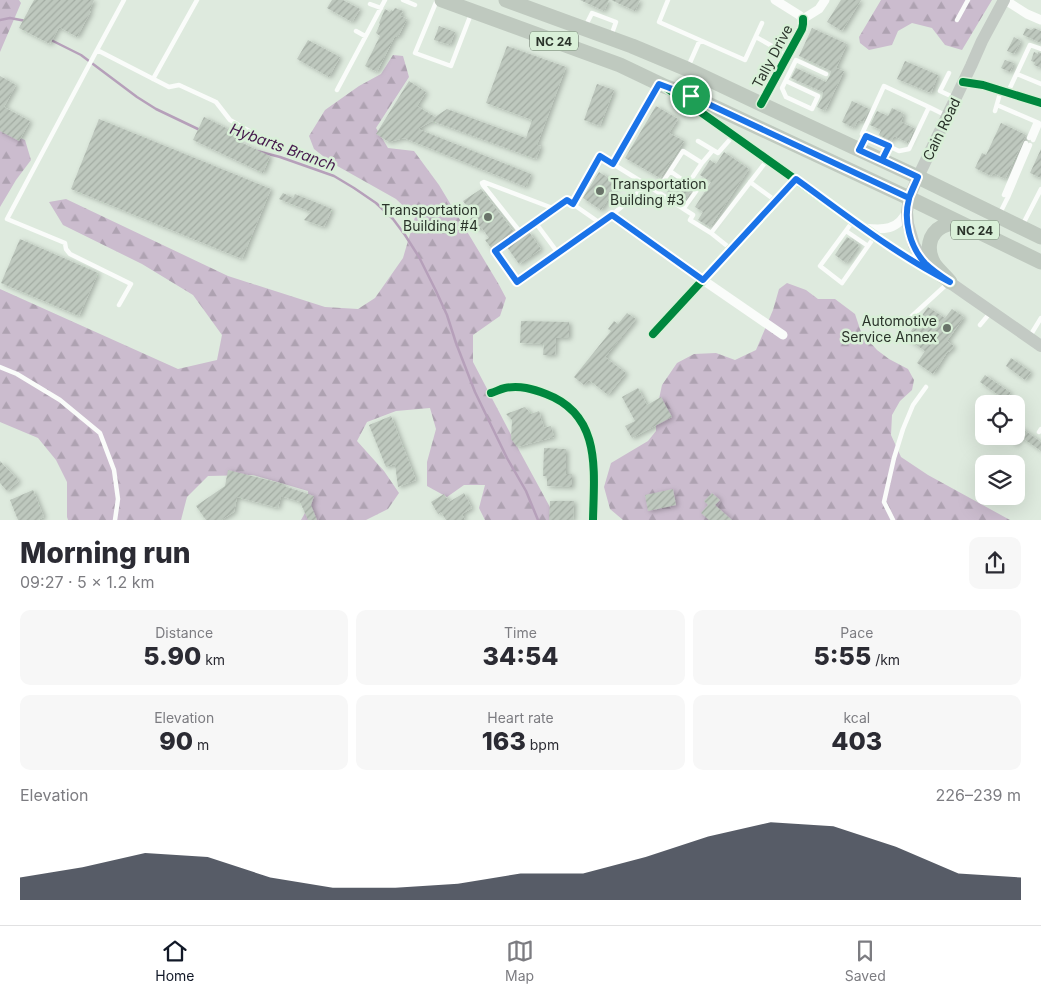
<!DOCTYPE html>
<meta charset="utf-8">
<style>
body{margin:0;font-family:Inter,sans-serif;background:#f7f7f7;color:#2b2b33;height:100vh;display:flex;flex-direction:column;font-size:19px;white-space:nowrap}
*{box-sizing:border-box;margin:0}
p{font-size:16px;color:#7c7c81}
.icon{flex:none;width:28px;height:28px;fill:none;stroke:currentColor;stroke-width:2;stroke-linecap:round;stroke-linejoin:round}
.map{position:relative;height:520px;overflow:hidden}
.details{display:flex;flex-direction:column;background:#fff;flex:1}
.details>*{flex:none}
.controls{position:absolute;left:975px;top:395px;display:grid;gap:10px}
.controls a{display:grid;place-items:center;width:50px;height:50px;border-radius:10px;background:#fff;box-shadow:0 5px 20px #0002;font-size:25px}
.pin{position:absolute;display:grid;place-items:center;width:42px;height:42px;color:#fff;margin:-21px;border:2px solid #fff;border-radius:50%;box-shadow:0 1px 5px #0007}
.round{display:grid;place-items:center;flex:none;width:52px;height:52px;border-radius:10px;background:#f7f7f7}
.overview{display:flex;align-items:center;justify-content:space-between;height:85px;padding:0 20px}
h1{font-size:28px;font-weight:800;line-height:38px}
.stats{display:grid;grid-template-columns:repeat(3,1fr);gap:8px;height:85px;padding:5px 20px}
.stats div{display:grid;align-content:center;border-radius:10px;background:#f7f7f7;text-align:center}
.stats b{font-size:25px;font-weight:800}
.stats small{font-size:14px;font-weight:400}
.stats p{font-size:14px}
.chart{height:140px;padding:10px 20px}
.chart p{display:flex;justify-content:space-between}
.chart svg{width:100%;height:90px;margin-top:5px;fill:#111827;opacity:.7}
.menu{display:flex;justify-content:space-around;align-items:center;height:70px;border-top:1px solid #e1e1e2;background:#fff;font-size:14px;color:#7c7c81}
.menu a{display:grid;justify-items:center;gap:2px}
.menu .selected{color:#111827}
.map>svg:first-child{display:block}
.forest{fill:url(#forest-firs)}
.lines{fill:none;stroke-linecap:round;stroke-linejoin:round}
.stream{stroke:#b6a0ba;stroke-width:2.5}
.building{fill:url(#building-hatch);filter:url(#shadow)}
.service{stroke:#fafcfa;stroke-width:4.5}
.minor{stroke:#fafcfa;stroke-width:9}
.tertiary{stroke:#fafcfa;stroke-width:11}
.secondary{stroke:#c3cac4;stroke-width:12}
.primary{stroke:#bfc9bf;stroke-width:15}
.cycleway-casing{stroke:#d9f0d8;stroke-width:11}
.cycleway{stroke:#00873e;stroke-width:8}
.route-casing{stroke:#fff;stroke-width:10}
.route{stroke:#1a73e8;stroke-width:6}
.poi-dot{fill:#697369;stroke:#d9f0d8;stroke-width:2}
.labels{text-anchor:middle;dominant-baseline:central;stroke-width:5;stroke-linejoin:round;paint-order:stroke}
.shield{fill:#d9f0d8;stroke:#5e6c5e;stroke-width:1}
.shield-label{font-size:12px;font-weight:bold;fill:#2a332a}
.street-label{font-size:14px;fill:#2a332a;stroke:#d9f0d8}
.poi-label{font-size:14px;fill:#2a332a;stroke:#d9f0d8;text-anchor:end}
.water-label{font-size:15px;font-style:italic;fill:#45184c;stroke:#d9f0d8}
</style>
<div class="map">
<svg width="1041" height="520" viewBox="0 0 1041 520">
<defs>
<pattern id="forest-firs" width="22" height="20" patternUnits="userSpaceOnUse" patternTransform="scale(1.25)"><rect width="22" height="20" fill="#cbbcce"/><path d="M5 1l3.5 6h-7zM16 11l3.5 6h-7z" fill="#aea2b1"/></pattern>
<pattern id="building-hatch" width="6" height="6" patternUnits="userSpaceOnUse" patternTransform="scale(1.25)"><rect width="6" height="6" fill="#bec8be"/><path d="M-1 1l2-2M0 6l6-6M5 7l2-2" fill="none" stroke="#a3aca3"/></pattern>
<filter id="shadow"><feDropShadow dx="2.5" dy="1.5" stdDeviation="2.5" flood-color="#0004"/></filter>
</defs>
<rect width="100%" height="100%" fill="#deeade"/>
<path class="forest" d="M0 0H19L21 3 0 52Z
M881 0H992L962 50 945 45 932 28 912 23 898 31 892 45 869 50 860 43 859 37Z
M393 55 403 56 409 77 376 128 388 148 414 151 439 185 498 283 506 298 500 316 473 335V362L520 452 557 520H485L479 508 485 485H464L447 497 427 486V462L436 429 430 408 396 411 367 422 357 441 384 471 399 493 388 509 366 520H301L309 506 308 491 253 475 208 476 187 497 181 520H68L67 517V482L56 460 38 438 0 422V289L178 369 217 360 222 335 193 295 142 264 63 225 49 202 66 199 228 276 325 307 358 309 375 298 403 258 415 217 396 199 332 163 314 149 309 136 325 110 359 86 381 74Z
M0 130 25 140 31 160 16 180 0 207Z
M787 283 806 290 818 299H835L855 314 861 332 877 350 889 359 908 369 914 380 912 390 900 401 892 415 891 435 901 457 928 475 1010 520H623L610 509 604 487 611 463 648 441 656 431V413L662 385 677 363 694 354 716 353 735 360 756 350 773 310 779 289Z"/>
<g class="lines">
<path class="stream" d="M0 20 10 18 26 21
M49 39 81 55 137 97 156 109 200 130
M257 151 280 157 334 176 354 188 376 203 393 219 405 235 419 257 436 291 447 315 456 343 475 392 507 458 526 491 538 520"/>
</g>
<path class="building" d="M34 0H94L89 11H91L77 37 59 27 50 44 19 28Z
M332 0H343L360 9 352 22 327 8Z
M580 0H609L604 11Z
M611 0H640L635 11Z
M841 0H861L842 31 827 22Z
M395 8 403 11 400 16 407 19 398 37 395 36 377 72 365 66 380 36 376 33 380 24 379 23 385 9 390 12 391 10 393 11Z
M439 26 455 32 450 45 434 40Z
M812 28 847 44 836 68 844 71 825 111 817 107 822 98 823 92 791 78 796 68 826 82 830 75 831 71 799 56Z
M1026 28 1031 30 1034 28 1041 31V43L1023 35Z
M1014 37 1021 41 1014 54 1007 51Z
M308 40 340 57 329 77 297 59Z
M507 46 566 67 537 145 541 146 536 159 432 121 418 129 531 174 526 187 404 138 389 142 376 134 409 81 426 92 417 106 435 117 447 109 526 138 532 120 486 103Z
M1034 52 1038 54V52L1041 53V68L1034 65 1035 62 1031 61Z
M1005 60 1014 63 1010 72 1001 68Z
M905 61 938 75 931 93 897 79Z
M0 76 16 85 4 107 30 121 19 141 0 131Z
M597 84 614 90 600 126 584 120Z
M852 101 869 109 863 122 858 120 854 128 842 122Z
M656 106 678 119 669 133 684 141 660 178 625 158Z
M892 108 904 114 901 122 914 128 908 143 894 136 891 141 879 135 881 130 870 125 877 111 888 116Z
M204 117 236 133 234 139 270 156 263 173 193 140Z
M99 119 271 189 242 259 71 189Z
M1001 123 1026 135 1005 179 993 173 991 176 975 168 982 153 986 155Z
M1041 149V178L1030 173Z
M724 152 749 169 710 227 698 220 703 212 695 207 711 182 700 175 710 160 716 164Z
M599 172 618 184 601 210 583 198Z
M671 178 691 191 684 202 665 190 669 184 667 183Z
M481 189 514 232 492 249 485 240 489 238 481 227 478 230 470 219 474 216 463 201Z
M283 193 293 198 295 194 332 209 324 227 304 220 311 212 279 199Z
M529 232 541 249 519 264 507 247Z
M847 237 859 245 846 263 835 255Z
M20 239 98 273 79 316 1 283Z
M928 307 945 318 952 309 964 317 947 341 954 346 949 352 948 351 933 374 917 363 925 351 906 338Z
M627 313 636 319 605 357 626 373 608 395 589 380 584 385 574 377 611 331 608 329 614 321 618 324Z
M521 321 569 322V338H556L555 355H543L544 344 520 343Z
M1011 358 1031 372 1025 380 1006 366Z
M985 375 1011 393 1004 399 980 382Z
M638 388 647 405 661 397 672 417 632 438 625 426 635 421 622 397Z
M525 407 531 414 539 411 544 428 551 426 554 437 517 447 511 439 512 420 506 414Z
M391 416 416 480 398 487 395 464 386 467 369 425Z
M1020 427 1041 442V451L1021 437 1016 445 1010 441 1014 436H1016V433Z
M544 448 566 449V474H572V487L547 486V476H543Z
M0 461 19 481 7 491 0 483Z
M228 470 284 484V486L314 496 311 505 317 520H308L300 502 281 496 278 508 237 497 234 512 221 520H206L196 506 225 486Z
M673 489 676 505 648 511 645 495Z
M33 490 44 517 38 520H18L10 500Z
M464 493 472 508 462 514 465 520H446L441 512 438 514 431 502 444 494 449 502Z
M712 493 720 500 715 505 732 520H709L701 513 708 505 704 501Z
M550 501H574L573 520H549Z"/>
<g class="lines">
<path class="service" d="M124 0 97 50 169 87 179 85 216 102 230 120 251 132
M403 0 415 5
M437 0 415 53 451 66 471 14
M668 0 659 22 745 60 762 23
M370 4 381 8
M957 20 968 0
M585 27 592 13 616 22 611 36
M356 31 365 36
M756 37 786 54
M97 50 7 219 65 243 66 249 70 254 131 284 119 305
M688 67 700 40
M949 73 940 91 955 98
M1017 74 1041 84
M153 79 197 0
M786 81 818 96 812 109 786 97 782 88 796 60 826 74
M884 86 929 107 909 149 899 151 862 134Z
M337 90 385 0
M1008 92 1030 45 1041 49
M997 105 1039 123V126L1033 140
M929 107 945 115
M995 111 1001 90
M1029 138 1036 122
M698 141 718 153 733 136
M613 164 658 85
M670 171 697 190 684 208
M750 182 776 201
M688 184 702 163
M657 191 683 151 702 163 713 150
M1004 195 1026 143
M573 204 600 156 647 185
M999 215 1008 197 1030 145
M853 221 820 266 842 283 875 236
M535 222 558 253 517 282 495 251 567 200 600 223
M1022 226 1041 189
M846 231 868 246
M521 233 483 185 482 183 484 182 555 209
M731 249 711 233 768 159
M558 253 612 215 647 185 693 215 690 220 711 233
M980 325 990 313
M900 327 947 284
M1030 336 1041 318
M0 367 17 374 60 400 100 433 114 470 118 499 115 520
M1039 432 1041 429
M893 520 884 502 894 458 903 429 913 405 926 387"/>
<path class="minor" d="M775 0 799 15 803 19 819 9 825 0
M1005 0 1027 14 1041 20
M963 82 983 85 1041 103
M678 96 879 239 927 270
M612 215 703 280 783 335
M864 228C882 230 899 231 907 210
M653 334 796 179
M491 393C495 392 500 389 505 388 520 385 533 389 546 394 602 415 594 471 593 520"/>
<path class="tertiary" d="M761 104 802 29 803 24V19"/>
<path class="secondary" d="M1004 0 982 41 971 66 918 177 909 198 907 212 908 224 914 245 924 262 932 270 969 296 1041 346"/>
<path class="primary" d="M442 0 620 65 664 86 691 96 909 198 1041 262
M506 0 632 46 687 69 761 104 918 177 1041 237
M950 282C945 276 938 270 934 264 926 250 928 234 943 226 948 224 953 223 958 222"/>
<defs>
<path id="cycleway" d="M963 82 983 85 1041 103
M664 86 879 239 919 265 950 282
M761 104 802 29 803 24V19
M653 334 796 179
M491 393C495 392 500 389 505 388 520 385 533 389 546 394 602 415 594 471 593 520"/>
</defs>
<use href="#cycleway" class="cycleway-casing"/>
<use href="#cycleway" class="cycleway"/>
</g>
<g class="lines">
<defs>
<path id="route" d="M691 96 659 84 613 164 600 156 573 204 567 200 495 251 517 282 612 215 703 280 796 179C846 215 895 254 950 282 941 276 932 270 925 263 910 247 903 220 909 199 910 192 915 184 918 177L859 150 866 136 889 146 882 160 918 177 909 198 691 96"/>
</defs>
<use href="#route" class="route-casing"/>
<use href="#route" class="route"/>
</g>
<g class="poi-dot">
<circle cx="600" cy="191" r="5"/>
<circle cx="488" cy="217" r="5"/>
<circle cx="947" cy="328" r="5"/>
</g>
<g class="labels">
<g class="shield">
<rect x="530" y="31.5" width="48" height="19" rx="4"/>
<rect x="951" y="220.5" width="48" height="19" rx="4"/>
</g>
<g class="shield-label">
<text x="554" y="41">NC 24</text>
<text x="975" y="230">NC 24</text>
</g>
<g class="street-label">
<text transform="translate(772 56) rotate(-62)">Tally Drive</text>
<text transform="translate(941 129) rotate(-64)">Cain Road</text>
</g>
<g class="poi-label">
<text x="610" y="183" text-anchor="start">Transportation<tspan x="610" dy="16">Building #3</tspan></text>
<text x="478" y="209">Transportation<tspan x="478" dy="16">Building #4</tspan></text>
<text x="937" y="320">Automotive<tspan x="937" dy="16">Service Annex</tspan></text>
</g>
<g class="water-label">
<text transform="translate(283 147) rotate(20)">Hybarts Branch</text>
</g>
</g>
</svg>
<div class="controls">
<a><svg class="icon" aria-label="locate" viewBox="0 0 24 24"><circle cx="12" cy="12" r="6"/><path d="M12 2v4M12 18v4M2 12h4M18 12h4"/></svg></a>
<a><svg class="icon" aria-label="layers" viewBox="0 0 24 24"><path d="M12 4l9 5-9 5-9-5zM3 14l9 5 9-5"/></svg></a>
</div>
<div class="pin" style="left:691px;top:96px;background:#1e9e55"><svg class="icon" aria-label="arrive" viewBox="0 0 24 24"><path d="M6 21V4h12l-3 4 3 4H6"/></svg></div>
</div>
<section class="details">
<div class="overview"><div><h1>Morning run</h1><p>09:27 · 5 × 1.2 km</p></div><a class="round"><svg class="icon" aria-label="share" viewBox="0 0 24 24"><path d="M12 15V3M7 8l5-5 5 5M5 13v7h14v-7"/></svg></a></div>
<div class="stats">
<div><p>Distance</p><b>5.90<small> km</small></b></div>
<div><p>Time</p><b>34:54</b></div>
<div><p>Pace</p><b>5:55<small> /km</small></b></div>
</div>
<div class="stats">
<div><p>Elevation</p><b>90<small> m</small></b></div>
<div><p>Heart rate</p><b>163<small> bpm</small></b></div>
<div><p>kcal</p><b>403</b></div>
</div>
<div class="chart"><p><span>Elevation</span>226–239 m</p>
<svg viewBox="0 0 160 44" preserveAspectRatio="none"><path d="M0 44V33L10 28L20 21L30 23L40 33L50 38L60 38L70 36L80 31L90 31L100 23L110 13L120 6L130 8L140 18L150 31L160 33V44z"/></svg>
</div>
</section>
<nav class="menu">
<a class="selected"><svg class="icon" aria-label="home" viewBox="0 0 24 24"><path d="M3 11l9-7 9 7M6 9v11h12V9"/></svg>Home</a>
<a><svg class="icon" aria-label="map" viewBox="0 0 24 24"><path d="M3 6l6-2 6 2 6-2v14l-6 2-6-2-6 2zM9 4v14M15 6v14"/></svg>Map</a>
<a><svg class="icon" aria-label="saved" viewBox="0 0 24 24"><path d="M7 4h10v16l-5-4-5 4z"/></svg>Saved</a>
</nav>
